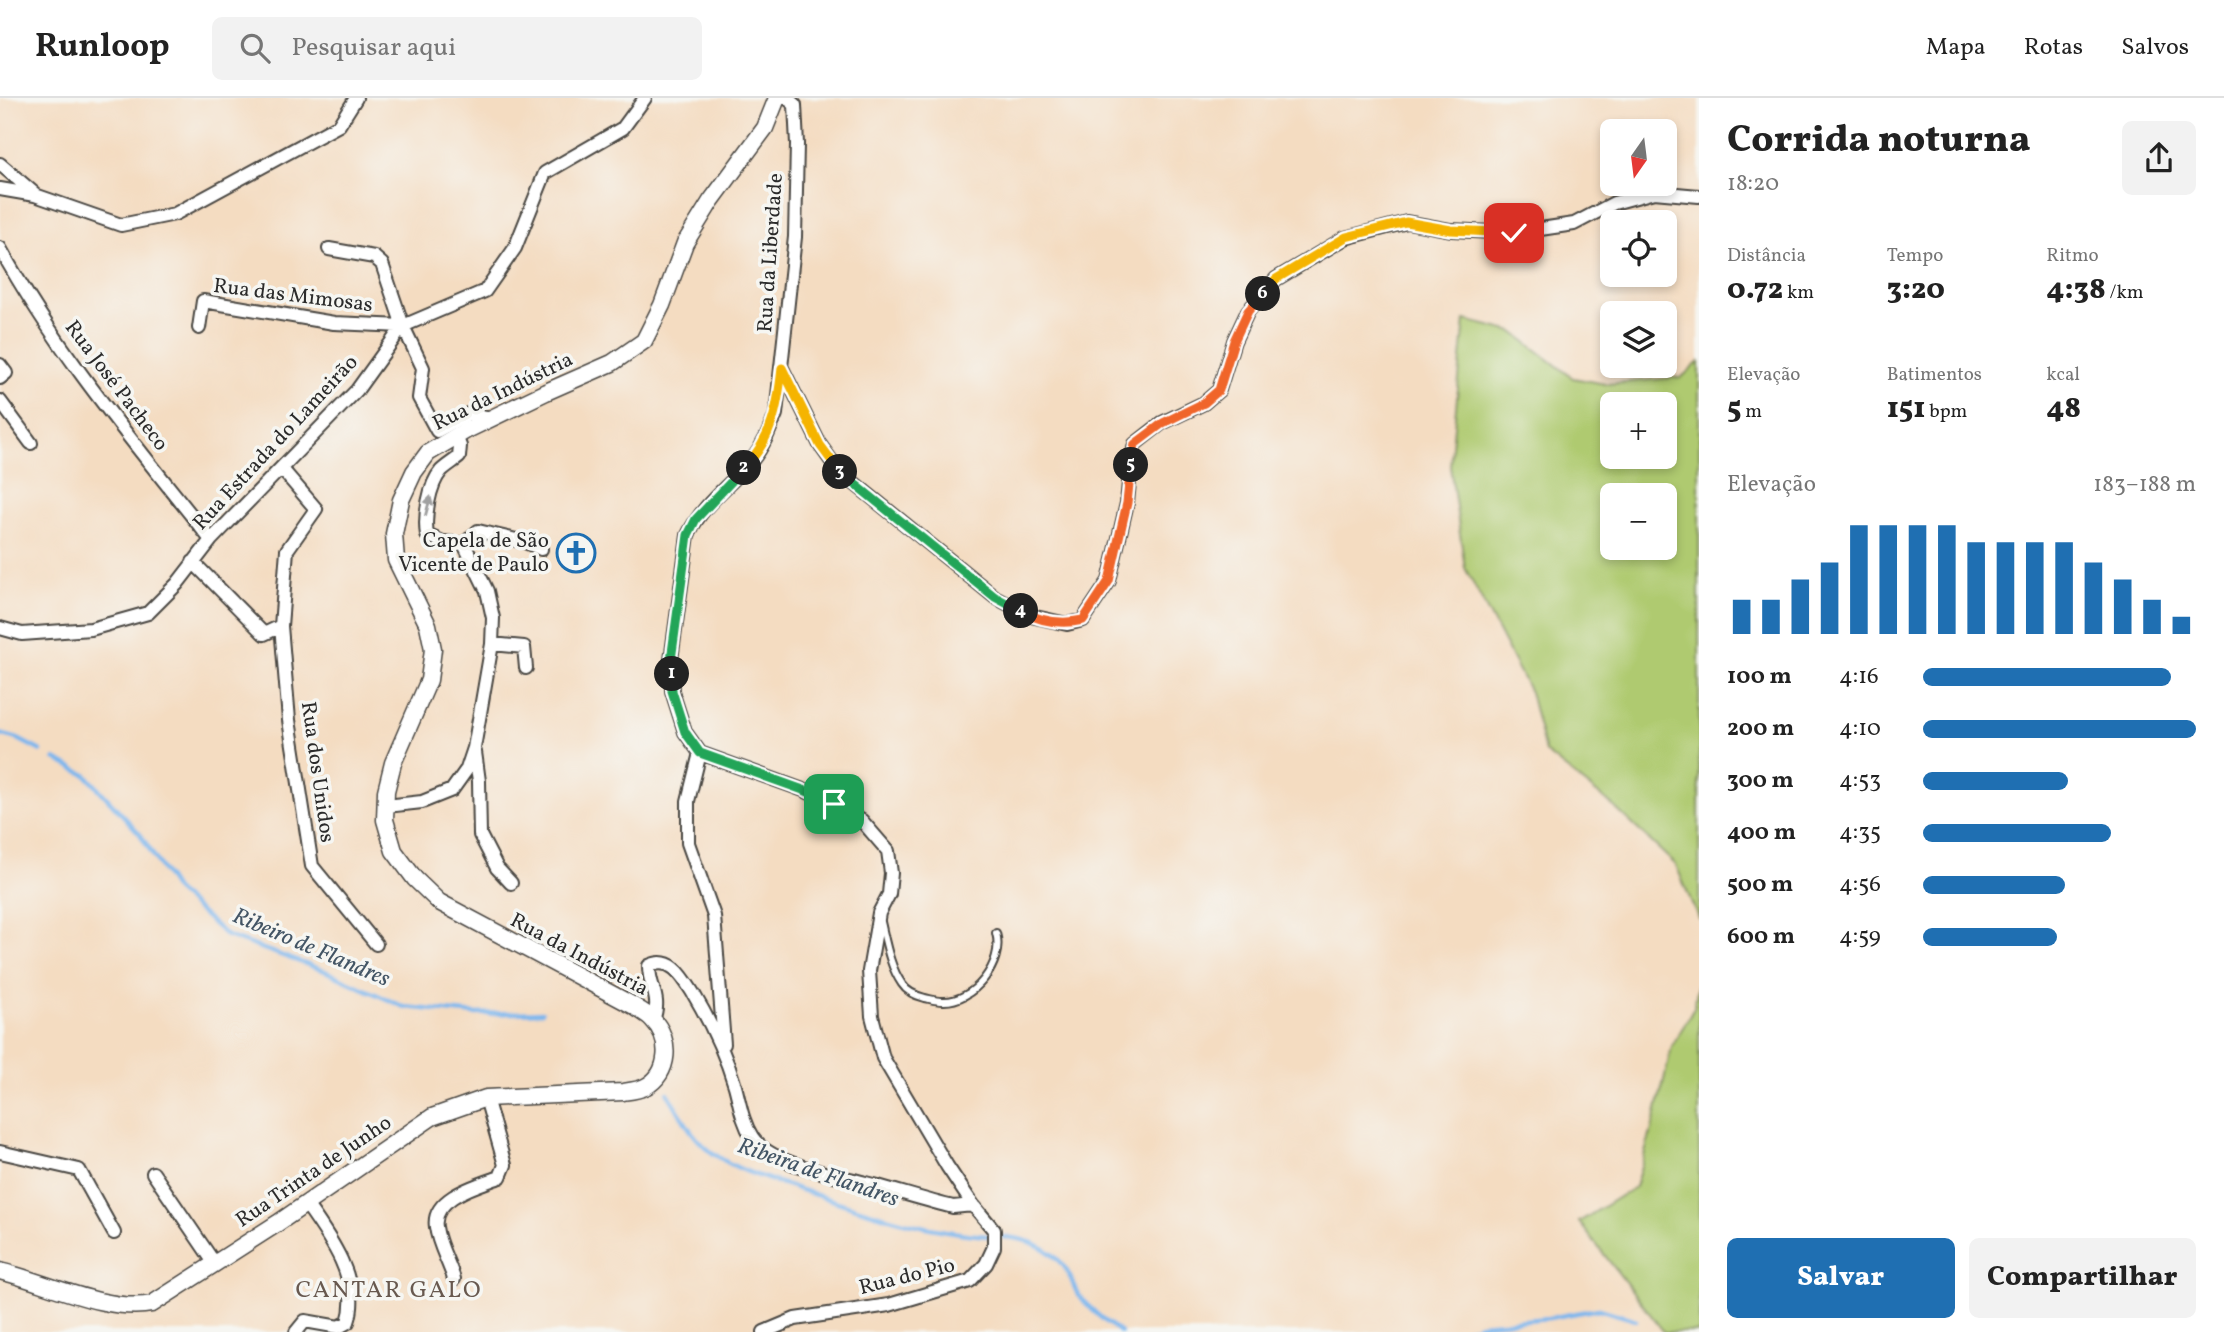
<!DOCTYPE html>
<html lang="pt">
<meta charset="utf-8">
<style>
body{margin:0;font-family:Vollkorn,serif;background:#f2f2f2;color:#222;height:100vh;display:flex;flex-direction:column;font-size:26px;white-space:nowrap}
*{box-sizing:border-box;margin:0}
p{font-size:23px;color:#767676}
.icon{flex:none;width:38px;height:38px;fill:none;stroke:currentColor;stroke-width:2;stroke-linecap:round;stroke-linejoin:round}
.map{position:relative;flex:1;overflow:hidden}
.side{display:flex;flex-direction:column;background:#fff;width:525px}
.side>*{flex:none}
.needle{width:46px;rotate:194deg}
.tools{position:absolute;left:1600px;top:21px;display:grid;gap:14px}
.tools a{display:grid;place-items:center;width:77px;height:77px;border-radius:10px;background:#fff;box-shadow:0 4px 10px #0003;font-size:35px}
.pin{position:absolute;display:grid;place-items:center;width:60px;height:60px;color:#fff;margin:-30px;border-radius:14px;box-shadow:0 4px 10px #0006}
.km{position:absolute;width:35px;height:35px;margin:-18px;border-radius:50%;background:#222;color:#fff;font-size:19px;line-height:35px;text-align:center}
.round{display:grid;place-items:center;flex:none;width:74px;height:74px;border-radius:10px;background:#f2f2f2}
.head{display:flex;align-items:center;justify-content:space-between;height:119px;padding:0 28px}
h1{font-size:38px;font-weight:800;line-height:52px}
.stats{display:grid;grid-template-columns:repeat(3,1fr);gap:10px;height:119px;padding:7px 28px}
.stats div{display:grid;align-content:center}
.stats b{font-size:30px;font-weight:800}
.stats small{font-size:19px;font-weight:400}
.stats p{font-size:19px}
.chart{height:196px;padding:14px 28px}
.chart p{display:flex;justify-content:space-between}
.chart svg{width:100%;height:126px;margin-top:7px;stroke:#1f6fb2;stroke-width:6}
.button{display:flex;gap:14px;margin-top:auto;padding:14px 28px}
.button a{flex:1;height:80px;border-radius:10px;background:#1f6fb2;color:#fff;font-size:28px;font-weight:800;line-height:80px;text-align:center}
.button a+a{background:#f2f2f2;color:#222}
ul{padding:0 28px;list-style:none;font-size:23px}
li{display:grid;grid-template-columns:112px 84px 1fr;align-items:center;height:52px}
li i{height:18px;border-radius:9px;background:#1f6fb2}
header{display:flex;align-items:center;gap:42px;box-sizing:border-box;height:98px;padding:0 35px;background:#fff;border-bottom:2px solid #e0e0e0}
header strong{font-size:33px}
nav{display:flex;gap:38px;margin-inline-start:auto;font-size:24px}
.search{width:490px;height:63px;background:#f2f2f2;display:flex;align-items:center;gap:18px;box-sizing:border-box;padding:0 24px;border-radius:10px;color:#767676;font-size:26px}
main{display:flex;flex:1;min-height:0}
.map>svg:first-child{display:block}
.green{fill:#afca70;stroke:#6d7a4e;stroke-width:2;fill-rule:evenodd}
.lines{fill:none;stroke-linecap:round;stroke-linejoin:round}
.stream{stroke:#7cb6ed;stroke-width:4.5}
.service-casing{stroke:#494642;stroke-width:10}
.minor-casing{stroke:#494642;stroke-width:16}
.tertiary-casing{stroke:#494642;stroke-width:19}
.service{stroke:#fff;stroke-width:6}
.minor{stroke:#fff;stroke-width:12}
.tertiary{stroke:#fff;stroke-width:16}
.oneway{fill:#a0a0a0}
.split-1-casing{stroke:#fff;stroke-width:14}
.split-2-casing{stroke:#fff;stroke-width:14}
.split-3-casing{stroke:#fff;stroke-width:14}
.split-4-casing{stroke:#fff;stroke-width:14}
.split-5-casing{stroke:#fff;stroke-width:14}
.split-6-casing{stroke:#fff;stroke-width:14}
.split-7-casing{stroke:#fff;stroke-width:14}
.split-1{stroke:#22a559;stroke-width:9}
.split-2{stroke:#22a559;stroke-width:9}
.split-3{stroke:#f5b400;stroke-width:9}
.split-4{stroke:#22a559;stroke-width:9}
.split-5{stroke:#f0652b;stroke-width:9}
.split-6{stroke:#f0652b;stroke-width:9}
.split-7{stroke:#f5b400;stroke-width:9}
.labels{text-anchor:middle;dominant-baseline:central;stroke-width:7;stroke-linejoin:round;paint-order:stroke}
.street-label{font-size:21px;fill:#2b2b2b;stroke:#f6f6f2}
.poi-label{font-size:21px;fill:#2b2b2b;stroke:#f6f6f2;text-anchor:end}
.water-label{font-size:23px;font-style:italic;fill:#435565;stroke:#f6f6f2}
.quarter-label{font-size:24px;letter-spacing:2px;fill:#68594f;stroke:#f6f6f2}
</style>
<header>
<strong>Runloop</strong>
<div class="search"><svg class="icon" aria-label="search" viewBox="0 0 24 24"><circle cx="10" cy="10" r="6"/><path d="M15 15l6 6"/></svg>Pesquisar aqui</div>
<nav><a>Mapa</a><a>Rotas</a><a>Salvos</a></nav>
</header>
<main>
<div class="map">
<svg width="1699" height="1234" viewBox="0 0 1699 1234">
<rect width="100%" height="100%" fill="#f6f6f2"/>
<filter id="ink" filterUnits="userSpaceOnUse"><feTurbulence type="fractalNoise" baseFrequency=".0143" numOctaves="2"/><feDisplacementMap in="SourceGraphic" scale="14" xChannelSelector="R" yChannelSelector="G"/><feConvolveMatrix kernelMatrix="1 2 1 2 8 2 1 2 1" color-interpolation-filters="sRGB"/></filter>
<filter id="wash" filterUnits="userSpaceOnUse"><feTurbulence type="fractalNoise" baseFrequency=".00686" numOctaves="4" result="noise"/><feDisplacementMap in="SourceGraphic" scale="28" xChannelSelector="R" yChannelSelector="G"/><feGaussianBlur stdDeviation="1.57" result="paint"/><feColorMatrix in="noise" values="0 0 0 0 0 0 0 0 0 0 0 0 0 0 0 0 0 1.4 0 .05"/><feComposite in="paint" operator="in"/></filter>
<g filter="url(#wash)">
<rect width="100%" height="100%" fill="#f4dcc1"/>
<path class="green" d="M1465 222 1513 234 1573 280 1606 286 1682 279 1699 264V822L1676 767 1613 708 1545 654 1530 594 1465 470 1450 368ZM1612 306H1664V359H1612ZM1612 397H1664V450H1612Z
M1699 879V1234H1664L1579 1124 1635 1089 1655 1020 1672 948 1694 910Z"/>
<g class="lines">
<path class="stream" d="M0 636 18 641 41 653
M55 661 86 677 140 736 175 792 227 838 325 873 404 909 477 916 542 914
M668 995C682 1019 693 1043 717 1058 742 1075 773 1082 801 1092 862 1112 923 1134 988 1138
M1003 1139C1026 1140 1050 1149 1064 1169 1071 1177 1073 1189 1079 1198 1091 1212 1105 1224 1120 1234
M1460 1234 1480 1226 1549 1220 1599 1211 1636 1222"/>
</g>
</g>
<g filter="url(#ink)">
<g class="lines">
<defs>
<path id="service" d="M881 824C886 845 890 869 902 886 907 894 917 898 925 900 930 901 936 903 942 903 973 905 1005 865 996 835"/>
<path id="minor" d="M0 66 35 96
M0 91 35 97 121 127 175 116 339 27 356 0
M0 150C58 256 136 347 211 442
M329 151 374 159 382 166 403 228 423 270 419 300 437 333 468 316 492 320
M199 230 203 203 334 225 403 228
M0 267 6 275 0 280
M782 270 820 347 838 372 995 499 1031 518 1067 526 1083 522 1109 483 1127 405 1131 364 1135 346 1162 325 1204 305 1219 292 1234 243 1248 213 1276 181 1345 140 1407 124 1451 132 1514 135 1574 126 1614 105 1654 94 1699 98
M0 303 31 345
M456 338 460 348 459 359C453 364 446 368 441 373 429 387 424 419 427 437L443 444 464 446
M281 370 316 411 287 452 281 528 289 622 312 768 376 846
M464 446 478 433 525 444 541 451
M193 464 264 536 281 528
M0 530 22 536 91 531 148 515 177 486 211 442 357 292 403 228 485 193 515 150 545 75 623 30 645 0
M492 546 524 549 526 570
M475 654 479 683 480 737 497 770 511 785
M700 655 688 703V745L714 818 724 946
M386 708 422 704 452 692 467 671 474 650 492 546 493 520 487 493 464 446
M653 922C662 899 649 890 649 868 671 857 683 879 693 895 711 925 725 955 735 988 740 1006 742 1023 752 1039 771 1068 838 1077 870 1086 897 1093 925 1102 953 1109L973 1107
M0 1054 79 1072 114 1135
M153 1075 215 1166
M454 1181C449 1164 438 1146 436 1129 431 1099 479 1087 500 1079L505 1067 486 1000
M296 1234 305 1223 339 1229 348 1224C362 1183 329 1138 306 1106
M764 1234 795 1221 889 1207 970 1183 986 1166 994 1149V1132L973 1107 947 1068 883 960 872 918 869 873 879 815 889 796 891 775 888 753 862 723 833 706 806 693 700 655 685 634 672 593 671 562 688 437C703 405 731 387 753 361 764 347 770 331 776 316L795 139 797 46 795 7 787 0"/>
<path id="tertiary" d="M0 1173C45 1184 108 1215 152 1206L278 1125 432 1019 486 1000 623 994C630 993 639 992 645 989 670 976 672 941 652 921 647 916 639 912 634 908L439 804 415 781 394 753 385 722 386 693 393 665 429 582 433 551 428 527 396 462 394 436 401 402 414 374 428 355 465 333 546 294 612 265 644 243 662 207 685 145 711 103 765 30 777 0"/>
</defs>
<use href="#service" class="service-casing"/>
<use href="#minor" class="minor-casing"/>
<use href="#tertiary" class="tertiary-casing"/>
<use href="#service" class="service"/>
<use href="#minor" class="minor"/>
<use href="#tertiary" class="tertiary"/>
</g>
<defs><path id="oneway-solid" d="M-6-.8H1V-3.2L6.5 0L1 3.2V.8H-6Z" transform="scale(1.75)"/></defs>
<use class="oneway" href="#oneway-solid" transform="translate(428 408) rotate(-75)"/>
</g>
<g class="lines" filter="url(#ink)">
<defs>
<path id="split-1" d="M672 576V593L685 634 700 655 806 693 834 706"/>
<path id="split-2" d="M672 576 671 562 688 437 696 421 744 370"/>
<path id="split-3" d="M744 370C772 342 778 308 782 270L820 347 840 374"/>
<path id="split-4" d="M840 374 995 499 1021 513"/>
<path id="split-5" d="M1021 513C1040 523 1062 527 1083 522L1109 483 1127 405 1131 367"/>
<path id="split-6" d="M1131 367 1135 346 1163 325 1204 305 1219 292 1234 243 1248 213 1263 196"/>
<path id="split-7" d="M1263 196 1276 181 1346 139 1406 124 1451 132 1514 135"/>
</defs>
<use href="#split-1" class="split-1-casing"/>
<use href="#split-2" class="split-2-casing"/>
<use href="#split-3" class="split-3-casing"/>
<use href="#split-4" class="split-4-casing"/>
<use href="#split-5" class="split-5-casing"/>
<use href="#split-6" class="split-6-casing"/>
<use href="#split-7" class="split-7-casing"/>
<use href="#split-1" class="split-1"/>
<use href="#split-2" class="split-2"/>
<use href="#split-3" class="split-3"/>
<use href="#split-4" class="split-4"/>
<use href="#split-5" class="split-5"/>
<use href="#split-6" class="split-6"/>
<use href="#split-7" class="split-7"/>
</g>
<defs>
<symbol id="church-ring" viewBox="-11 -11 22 22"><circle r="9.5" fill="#f6f6f2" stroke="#1f6fb2" stroke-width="1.5"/><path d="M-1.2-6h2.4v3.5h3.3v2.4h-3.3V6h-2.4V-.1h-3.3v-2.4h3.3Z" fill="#1f6fb2"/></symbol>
</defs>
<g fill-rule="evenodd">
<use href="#church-ring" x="554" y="433" width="44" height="44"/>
</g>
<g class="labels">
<g class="street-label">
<text transform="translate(771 155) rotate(-86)">Rua da Liberdade</text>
<text transform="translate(293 198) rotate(7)">Rua das Mimosas</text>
<text transform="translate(116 288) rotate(53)">Rua José Pacheco</text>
<text transform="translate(503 294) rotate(-26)">Rua da Indústria</text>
<text transform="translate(276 345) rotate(-47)">Rua Estrada do Lameirão</text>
<text transform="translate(317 674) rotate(82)">Rua dos Unidos</text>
<text transform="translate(579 857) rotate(28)">Rua da Indústria</text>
<text transform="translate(314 1074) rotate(-34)">Rua Trinta de Junho</text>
<text transform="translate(907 1179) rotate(-14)">Rua do Pio</text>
</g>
<g class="poi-label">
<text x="549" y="443">Capela de São<tspan x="549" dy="24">Vicente de Paulo</tspan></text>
</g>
<g class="water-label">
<text transform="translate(311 850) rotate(23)">Ribeiro de Flandres</text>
<text transform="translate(818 1075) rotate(19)">Ribeira de Flandres</text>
</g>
<g class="quarter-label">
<text x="389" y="1193">CANTAR GALO</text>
</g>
</g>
</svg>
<div class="tools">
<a><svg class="needle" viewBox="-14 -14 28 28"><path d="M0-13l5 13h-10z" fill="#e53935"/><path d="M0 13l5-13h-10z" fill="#767676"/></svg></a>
<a><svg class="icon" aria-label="locate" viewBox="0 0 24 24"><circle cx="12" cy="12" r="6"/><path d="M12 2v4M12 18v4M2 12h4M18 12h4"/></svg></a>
<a><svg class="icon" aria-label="layers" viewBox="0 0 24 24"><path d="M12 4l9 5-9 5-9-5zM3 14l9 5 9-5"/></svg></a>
<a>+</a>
<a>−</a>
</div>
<div class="pin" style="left:834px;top:706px;background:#1e9e55"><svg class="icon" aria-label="arrive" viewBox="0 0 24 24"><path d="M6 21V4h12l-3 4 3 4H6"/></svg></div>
<div class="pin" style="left:1514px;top:135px;background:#d93025"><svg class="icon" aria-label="check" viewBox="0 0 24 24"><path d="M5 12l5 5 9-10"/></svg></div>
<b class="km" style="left:672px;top:576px">1</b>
<b class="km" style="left:744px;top:370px">2</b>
<b class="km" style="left:840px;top:374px">3</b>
<b class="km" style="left:1021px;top:513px">4</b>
<b class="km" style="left:1131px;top:367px">5</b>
<b class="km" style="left:1263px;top:196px">6</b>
</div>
<section class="side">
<div class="head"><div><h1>Corrida noturna</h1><p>18:20</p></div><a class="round"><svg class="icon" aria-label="share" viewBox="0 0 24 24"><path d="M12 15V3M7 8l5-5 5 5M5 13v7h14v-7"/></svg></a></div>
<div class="stats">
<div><p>Distância</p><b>0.72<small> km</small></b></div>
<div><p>Tempo</p><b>3:20</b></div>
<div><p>Ritmo</p><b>4:38<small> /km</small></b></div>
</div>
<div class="stats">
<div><p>Elevação</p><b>5<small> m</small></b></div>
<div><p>Batimentos</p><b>151<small> bpm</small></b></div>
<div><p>kcal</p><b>48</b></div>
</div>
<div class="chart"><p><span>Elevação</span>183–188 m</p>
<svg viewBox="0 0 160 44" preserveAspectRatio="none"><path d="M5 44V32M15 44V32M25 44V25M35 44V19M45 44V6M55 44V6M65 44V6M75 44V6M85 44V12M95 44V12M105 44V12M115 44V12M125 44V19M135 44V25M145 44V32M155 44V38"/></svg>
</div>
<ul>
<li><b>100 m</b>4:16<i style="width:91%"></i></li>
<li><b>200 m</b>4:10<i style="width:100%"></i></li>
<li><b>300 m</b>4:53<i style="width:53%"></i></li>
<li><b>400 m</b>4:35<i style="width:69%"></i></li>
<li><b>500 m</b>4:56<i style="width:52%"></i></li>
<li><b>600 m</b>4:59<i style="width:49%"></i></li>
</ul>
<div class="button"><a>Salvar</a><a>Compartilhar</a></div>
</section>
</main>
